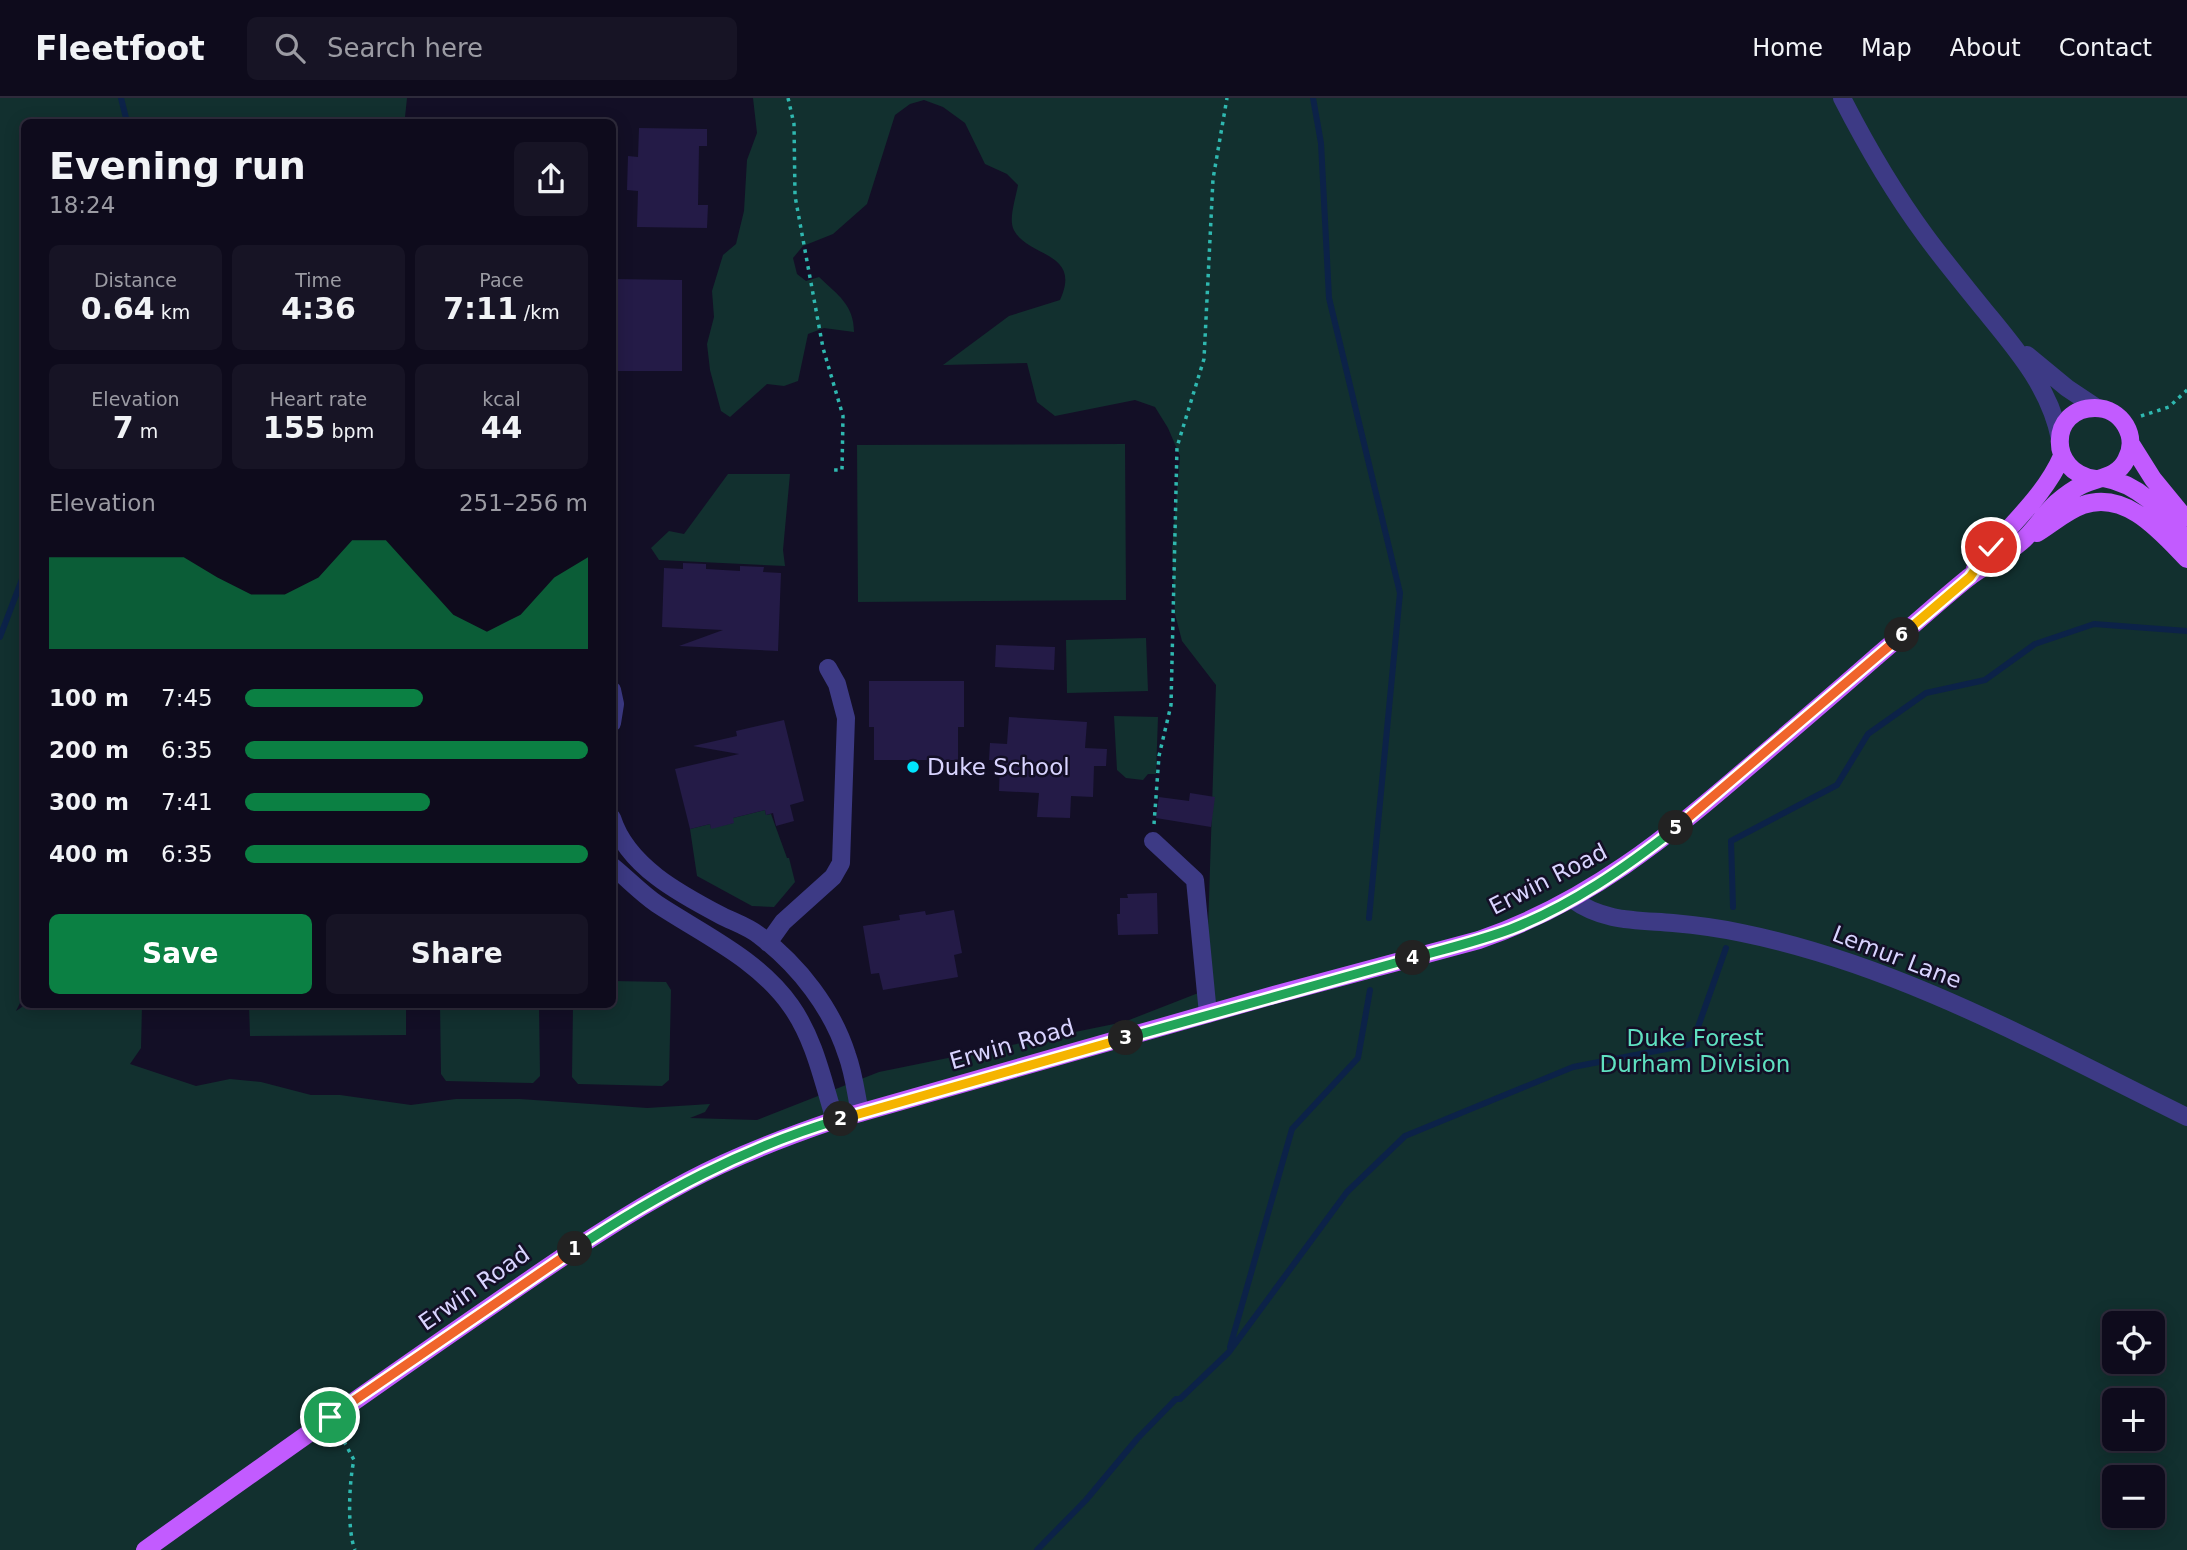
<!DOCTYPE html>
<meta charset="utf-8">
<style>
body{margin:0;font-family:"DejaVu Sans",sans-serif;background:#171425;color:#f1f3f6;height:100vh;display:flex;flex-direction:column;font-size:26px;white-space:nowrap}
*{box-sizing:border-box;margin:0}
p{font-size:23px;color:#9b9ba3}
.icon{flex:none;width:38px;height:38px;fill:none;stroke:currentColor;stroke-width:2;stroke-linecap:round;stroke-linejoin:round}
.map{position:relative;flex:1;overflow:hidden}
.sheet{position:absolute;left:21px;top:21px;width:595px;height:889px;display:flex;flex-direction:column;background:#0e0b1c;border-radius:10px;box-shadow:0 4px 18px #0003,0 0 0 2px #2e2b3b}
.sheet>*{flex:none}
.fabs{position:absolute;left:2102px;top:1213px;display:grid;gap:14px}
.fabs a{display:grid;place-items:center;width:63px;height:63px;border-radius:10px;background:#0e0b1c;box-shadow:0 4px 18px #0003,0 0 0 2px #2e2b3b;font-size:35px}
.pin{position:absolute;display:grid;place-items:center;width:60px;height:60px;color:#fff;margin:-30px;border:4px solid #fff;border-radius:50%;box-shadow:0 2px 7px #0007}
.km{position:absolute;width:35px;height:35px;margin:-18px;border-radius:50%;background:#222;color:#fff;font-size:19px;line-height:35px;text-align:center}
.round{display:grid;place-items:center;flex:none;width:74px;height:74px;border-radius:10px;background:#171425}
.summary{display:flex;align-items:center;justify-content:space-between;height:119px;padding:0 28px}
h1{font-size:38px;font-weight:600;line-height:52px}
.stats{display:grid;grid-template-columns:repeat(3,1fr);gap:10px;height:119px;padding:7px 28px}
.stats div{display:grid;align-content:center;border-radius:10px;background:#171425;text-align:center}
.stats b{font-size:30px;font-weight:600}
.stats small{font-size:19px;font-weight:400}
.stats p{font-size:19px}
.chart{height:196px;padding:14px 28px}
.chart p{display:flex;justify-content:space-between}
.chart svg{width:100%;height:126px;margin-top:7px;fill:#0b8043;opacity:.7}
.action{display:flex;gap:14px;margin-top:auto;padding:14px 28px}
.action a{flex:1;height:80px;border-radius:10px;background:#0b8043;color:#fff;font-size:28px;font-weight:600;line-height:80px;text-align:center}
.action a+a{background:#171425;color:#f1f3f6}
ul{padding:0 28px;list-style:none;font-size:23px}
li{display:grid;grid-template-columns:112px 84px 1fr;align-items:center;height:52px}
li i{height:18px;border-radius:9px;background:#0b8043}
header{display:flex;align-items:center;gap:42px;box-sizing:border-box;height:98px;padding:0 35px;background:#0e0b1c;border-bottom:2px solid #2e2b3b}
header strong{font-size:33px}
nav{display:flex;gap:38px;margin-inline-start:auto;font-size:24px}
.search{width:490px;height:63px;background:#171425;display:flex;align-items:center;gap:18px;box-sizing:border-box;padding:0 24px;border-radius:10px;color:#9b9ba3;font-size:26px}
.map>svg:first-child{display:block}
.green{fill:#12302f;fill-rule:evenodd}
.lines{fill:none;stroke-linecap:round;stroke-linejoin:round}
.stream{stroke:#0c2248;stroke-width:6}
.building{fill:#241b47}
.path{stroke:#2fb8b0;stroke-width:3.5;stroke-dasharray:3.5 5;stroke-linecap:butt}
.minor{stroke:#3d3a85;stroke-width:18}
.major{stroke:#c25bff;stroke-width:18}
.split-1-casing{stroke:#fff;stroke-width:14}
.split-2-casing{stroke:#fff;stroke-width:14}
.split-3-casing{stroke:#fff;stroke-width:14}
.split-4-casing{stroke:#fff;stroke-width:14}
.split-5-casing{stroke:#fff;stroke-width:14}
.split-6-casing{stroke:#fff;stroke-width:14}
.split-7-casing{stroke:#fff;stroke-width:14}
.split-1{stroke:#f0652b;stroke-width:9}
.split-2{stroke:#22a559;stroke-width:9}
.split-3{stroke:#f5b400;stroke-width:9}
.split-4{stroke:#22a559;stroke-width:9}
.split-5{stroke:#22a559;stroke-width:9}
.split-6{stroke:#f0652b;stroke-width:9}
.split-7{stroke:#f5b400;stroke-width:9}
.poi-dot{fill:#00e5ff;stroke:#130f26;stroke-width:2.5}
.labels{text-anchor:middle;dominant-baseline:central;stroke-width:5;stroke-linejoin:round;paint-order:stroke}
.poi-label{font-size:23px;fill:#d9d4ff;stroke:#130f26;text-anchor:start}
.street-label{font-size:23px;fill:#d9d4ff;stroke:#130f26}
.park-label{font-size:23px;fill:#5fe0c0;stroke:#130f26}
</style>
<header>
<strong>Fleetfoot</strong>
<div class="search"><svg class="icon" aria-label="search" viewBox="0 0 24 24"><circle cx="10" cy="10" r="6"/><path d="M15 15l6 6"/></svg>Search here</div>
<nav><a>Home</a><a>Map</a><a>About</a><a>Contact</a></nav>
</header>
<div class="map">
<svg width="2187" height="1452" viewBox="0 0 2187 1452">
<rect width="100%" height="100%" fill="#130f26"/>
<path class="green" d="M0 0H407L405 19 400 24H24V897L16 913 25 907H142L141 950 130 966 196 988 230 981 261 984 311 997H340L411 1007 456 1001H520L647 1010 710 1006 705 1014 690 1020 757 1022 879 974 1124 924 1206 892 1216 587 1182 543 1175 516 1172 451 1180 358 1168 330 1155 309 1135 302 1055 318 1037 304 1027 265 943 267 1009 218 1060 202C1083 152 1025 160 1013 130 1009 119 1016 99 1018 87L1007 76 985 66 965 25 943 9 924 2 910 6 895 17 867 106 833 136 803 148 793 160 797 176 806 183 819 179C838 197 854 207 854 234L824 230 808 236 798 283 784 288 767 286 730 319 721 313 710 272 707 246 714 219 712 193 723 157 736 146 744 113 747 62 757 35 753 0H2187V1452H0ZM2114 1225H2152V1264H2114ZM2114 1302H2152V1340H2114ZM2114 1379H2152V1418H2114Z
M1125 346 1126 502 858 504 857 347Z
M728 376H790L783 452 785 468 659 462 651 450 669 433 684 436Z
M1146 540 1148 593 1067 595 1066 542Z
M1114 618 1158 619 1156 676H1148L1143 682 1126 680 1117 672Z
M765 712 766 717 771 716 787 760H789L795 784 774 809 752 808 697 778 690 731 710 726 711 730 733 725V720Z
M613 883 666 884 671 892 669 982 662 988 578 986 572 979 573 907 612 906Z
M249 907H406V937L250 938Z
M440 907H539L540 978 533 985 446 983 441 976Z"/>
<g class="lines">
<path class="stream" d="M121 0 127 24
M1313 0 1321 45 1329 200 1400 495 1369 820
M0 539 24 476
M1733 809 1731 743 1837 687 1868 636 1926 595 1985 582 2035 546 2094 526 2187 533
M1230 1249 1292 1031 1358 960 1370 892
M1037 1452 1086 1402 1137 1341 1176 1301H1180L1229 1254 1347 1094 1405 1038 1573 969 1692 946 1726 850"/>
</g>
<path class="building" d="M639 30 707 31V48H699L698 107H708L707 130 637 129 638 93 627 92 628 58 638 59Z
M612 181 682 182V273H612Z
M683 465 706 466V471L740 473V468L764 469 763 474 781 475 778 553 679 548 723 532 662 529 664 470 683 471Z
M996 547 1055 549 1054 572 995 569Z
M869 583H964V629H958V662H874V629H869Z
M1009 619 1087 624 1085 650 1107 651 1106 668H1094L1093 699 1071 698 1070 720 1037 719 1039 695 999 693 1000 663 989 662 990 645 1007 646Z
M784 622 804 703 790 707 794 723 776 728 773 715 766 717 765 712 733 720 734 725 711 731 710 726 690 731 675 671 739 656 693 648 737 638 736 633Z
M1190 695 1215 699 1211 729 1156 720 1159 699 1189 703Z
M1157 795 1158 836 1118 837 1117 816H1120V800H1128L1127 796Z
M954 812 962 855 954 857 958 879 883 892 879 875 871 876 863 828 900 822 899 817 925 813 926 817Z"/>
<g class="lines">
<path class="path" d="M788 0 794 26 795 98 823 250 843 318 842 372H832
M2141 318 2169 309 2187 292
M1154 726 1159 658 1171 607 1177 349 1204 261 1213 81 1227 0
M340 1336 354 1362C349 1383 347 1433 355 1452"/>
<path class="minor" d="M1842 0C1866 47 1894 95 1925 137 1944 163 1965 188 1985 213 2017 252 2050 290 2060 341
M2027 257 2067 290 2097 310
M612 592 615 606 612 625
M612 720C627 768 680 796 722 818 734 824 749 829 760 838 799 868 832 910 847 957 854 976 856 996 860 1015
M1153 743 1195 782 1208 916
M612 768C627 780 641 795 657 806 704 837 758 861 791 908 815 942 823 984 835 1022
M1572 801C1603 824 1637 822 1673 825 1696 827 1719 830 1742 835 1900 867 2044 949 2187 1019
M768 845 783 824 833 779 841 765 846 620 837 586 828 570"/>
<path class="major" d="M2131 346 2153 381 2185 420
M2104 380C2140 386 2164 415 2187 441
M2037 435C2052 426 2066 413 2083 407 2126 392 2161 434 2187 461
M1975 471C2002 433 2043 402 2062 358
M145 1452C251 1376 358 1300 465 1226 538 1176 610 1124 688 1083 735 1058 785 1039 835 1022L1274 897 1479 842C1589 804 1666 740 1752 666 1794 630 1835 595 1876 559 1907 533 1937 505 1968 480 1985 467 2005 458 2021 444 2034 433 2043 417 2056 405 2064 398 2072 392 2082 387 2098 379 2117 380 2126 362 2139 339 2122 310 2095 310 2049 310 2047 374 2095 381"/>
</g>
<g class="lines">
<defs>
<path id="split-1" d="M330 1319 575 1151"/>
<path id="split-2" d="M575 1151C658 1096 745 1049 841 1021"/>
<path id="split-3" d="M841 1021 1126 940"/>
<path id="split-4" d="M1126 940 1413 860"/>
<path id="split-5" d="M1413 860C1445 851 1479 843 1511 831 1572 807 1625 770 1676 730"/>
<path id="split-6" d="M1676 730 1902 537"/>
<path id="split-7" d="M1902 537 1970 479 1991 449"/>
</defs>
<use href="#split-1" class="split-1-casing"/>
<use href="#split-2" class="split-2-casing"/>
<use href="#split-3" class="split-3-casing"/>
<use href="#split-4" class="split-4-casing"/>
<use href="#split-5" class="split-5-casing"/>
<use href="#split-6" class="split-6-casing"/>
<use href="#split-7" class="split-7-casing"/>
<use href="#split-1" class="split-1"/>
<use href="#split-2" class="split-2"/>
<use href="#split-3" class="split-3"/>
<use href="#split-4" class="split-4"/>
<use href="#split-5" class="split-5"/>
<use href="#split-6" class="split-6"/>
<use href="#split-7" class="split-7"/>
</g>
<circle class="poi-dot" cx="913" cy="669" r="7"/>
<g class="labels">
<g class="poi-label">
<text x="927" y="669">Duke School</text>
</g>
<g class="street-label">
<text transform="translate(1548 781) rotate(-27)">Erwin Road</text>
<text transform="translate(1897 859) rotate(21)">Lemur Lane</text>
<text transform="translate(1012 946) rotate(-16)">Erwin Road</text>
<text transform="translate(474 1190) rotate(-35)">Erwin Road</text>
</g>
<g class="park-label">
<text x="1695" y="940">Duke Forest<tspan x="1695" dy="26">Durham Division</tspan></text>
</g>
</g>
</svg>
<div class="fabs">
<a><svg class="icon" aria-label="locate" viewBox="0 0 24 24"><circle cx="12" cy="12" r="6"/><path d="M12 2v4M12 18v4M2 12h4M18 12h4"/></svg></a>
<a>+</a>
<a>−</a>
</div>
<div class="pin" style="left:330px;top:1319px;background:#1e9e55"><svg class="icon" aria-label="arrive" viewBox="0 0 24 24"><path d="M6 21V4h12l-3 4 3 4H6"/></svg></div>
<div class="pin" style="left:1991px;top:449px;background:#d93025"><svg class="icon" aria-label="check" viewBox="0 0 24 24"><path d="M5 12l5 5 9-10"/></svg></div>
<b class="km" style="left:575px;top:1151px">1</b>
<b class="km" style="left:841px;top:1021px">2</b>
<b class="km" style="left:1126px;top:940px">3</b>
<b class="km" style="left:1413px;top:860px">4</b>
<b class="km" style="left:1676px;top:730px">5</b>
<b class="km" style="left:1902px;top:537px">6</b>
<section class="sheet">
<div class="summary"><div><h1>Evening run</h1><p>18:24</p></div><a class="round"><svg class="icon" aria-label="share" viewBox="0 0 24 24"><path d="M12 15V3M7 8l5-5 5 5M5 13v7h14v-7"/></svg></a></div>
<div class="stats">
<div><p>Distance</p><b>0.64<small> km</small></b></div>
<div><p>Time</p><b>4:36</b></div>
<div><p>Pace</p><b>7:11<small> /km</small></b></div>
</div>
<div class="stats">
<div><p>Elevation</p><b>7<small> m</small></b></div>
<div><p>Heart rate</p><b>155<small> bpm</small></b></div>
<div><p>kcal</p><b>44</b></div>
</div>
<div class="chart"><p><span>Elevation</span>251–256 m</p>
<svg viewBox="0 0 160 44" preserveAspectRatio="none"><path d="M0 44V12L10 12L20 12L30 12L40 12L50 19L60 25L70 25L80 19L90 6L100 6L110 19L120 32L130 38L140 32L150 19L160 12V44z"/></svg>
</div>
<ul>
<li><b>100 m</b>7:45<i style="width:52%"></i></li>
<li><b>200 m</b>6:35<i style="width:100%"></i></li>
<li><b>300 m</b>7:41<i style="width:54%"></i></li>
<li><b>400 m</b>6:35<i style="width:100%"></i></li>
</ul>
<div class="action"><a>Save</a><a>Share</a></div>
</section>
</div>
